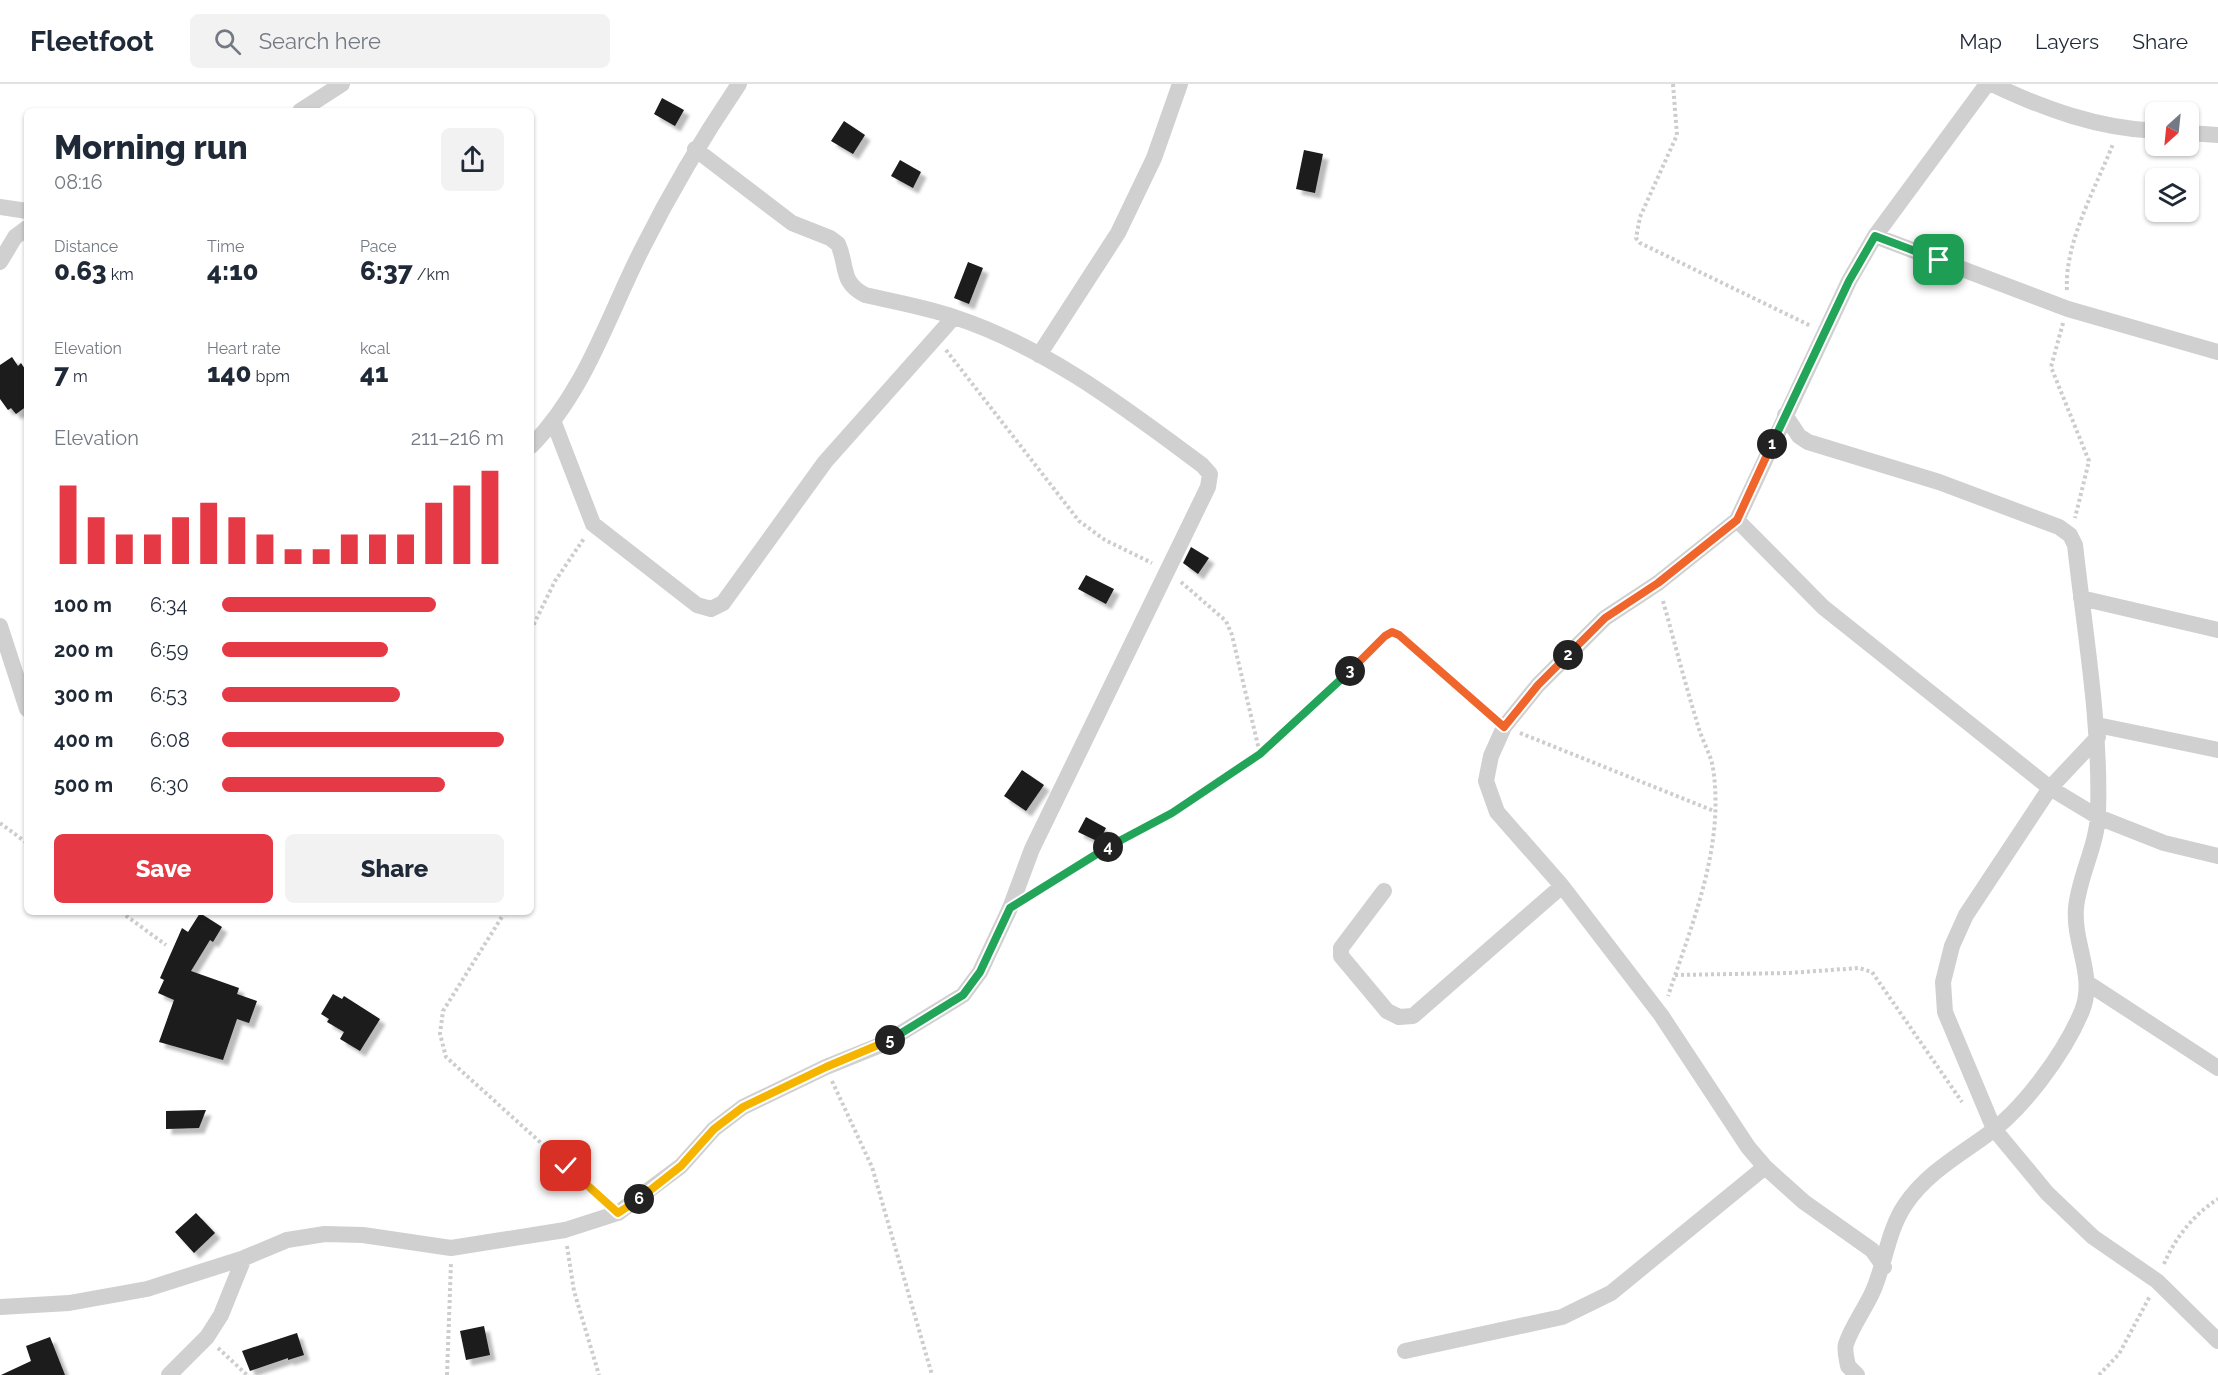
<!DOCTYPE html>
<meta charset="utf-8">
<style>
body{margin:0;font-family:Raleway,sans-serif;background:#f2f2f3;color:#1f2937;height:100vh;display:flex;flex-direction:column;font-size:22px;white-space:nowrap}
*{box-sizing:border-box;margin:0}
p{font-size:20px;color:#747a83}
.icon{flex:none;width:33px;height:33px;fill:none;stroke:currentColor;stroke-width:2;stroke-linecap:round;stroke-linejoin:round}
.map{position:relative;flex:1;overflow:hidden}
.panel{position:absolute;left:24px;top:24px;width:510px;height:807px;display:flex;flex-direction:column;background:#fff;border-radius:9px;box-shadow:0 2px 4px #0004}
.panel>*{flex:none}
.needle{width:39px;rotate:207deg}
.buttons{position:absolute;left:2145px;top:18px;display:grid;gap:12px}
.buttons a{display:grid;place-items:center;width:54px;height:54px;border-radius:9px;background:#fff;box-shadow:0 2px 4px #0004;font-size:30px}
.pin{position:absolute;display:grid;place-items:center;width:51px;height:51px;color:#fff;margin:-26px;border-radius:12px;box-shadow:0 3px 9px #0006}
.km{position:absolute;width:30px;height:30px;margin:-15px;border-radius:50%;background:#222;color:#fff;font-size:16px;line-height:30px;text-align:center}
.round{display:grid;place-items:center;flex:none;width:63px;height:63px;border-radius:9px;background:#f2f2f3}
.headline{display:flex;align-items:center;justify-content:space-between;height:102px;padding:0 30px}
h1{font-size:33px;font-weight:800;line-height:45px}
.figures{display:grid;grid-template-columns:repeat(3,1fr);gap:9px;height:102px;padding:6px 30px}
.figures div{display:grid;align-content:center}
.figures b{font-size:26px;font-weight:800}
.figures small{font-size:16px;font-weight:400}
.figures p{font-size:16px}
.chart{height:168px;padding:12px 30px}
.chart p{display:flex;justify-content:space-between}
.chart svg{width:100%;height:108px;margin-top:6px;stroke:#e63946;stroke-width:6}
.cta{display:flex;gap:12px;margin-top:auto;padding:12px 30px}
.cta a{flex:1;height:69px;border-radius:9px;background:#e63946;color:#fff;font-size:24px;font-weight:800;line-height:69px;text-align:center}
.cta a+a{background:#f2f2f3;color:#1f2937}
ul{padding:0 30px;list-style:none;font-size:20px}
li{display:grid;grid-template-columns:96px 72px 1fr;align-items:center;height:45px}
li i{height:15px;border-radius:8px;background:#e63946}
header{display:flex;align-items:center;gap:36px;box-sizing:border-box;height:84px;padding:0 30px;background:#fff;border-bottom:2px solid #e0e1e3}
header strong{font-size:28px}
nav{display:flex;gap:33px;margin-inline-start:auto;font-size:21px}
.search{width:420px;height:54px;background:#f2f2f3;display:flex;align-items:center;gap:15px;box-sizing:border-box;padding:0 21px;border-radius:9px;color:#747a83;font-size:22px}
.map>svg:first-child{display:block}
.building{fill:#1a1a1a;filter:url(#shadow)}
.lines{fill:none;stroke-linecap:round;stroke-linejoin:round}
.path{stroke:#cdcdcd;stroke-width:4;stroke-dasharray:3 3;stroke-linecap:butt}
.street{stroke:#d0d0d0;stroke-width:16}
.split-1-casing{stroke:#fff;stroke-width:12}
.split-2-casing{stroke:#fff;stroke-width:12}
.split-3-casing{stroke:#fff;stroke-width:12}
.split-4-casing{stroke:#fff;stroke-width:12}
.split-5-casing{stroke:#fff;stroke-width:12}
.split-6-casing{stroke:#fff;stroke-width:12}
.split-7-casing{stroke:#fff;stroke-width:12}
.split-1{stroke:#22a559;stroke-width:8}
.split-2{stroke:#f0652b;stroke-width:8}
.split-3{stroke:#f0652b;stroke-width:8}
.split-4{stroke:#22a559;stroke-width:8}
.split-5{stroke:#22a559;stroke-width:8}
.split-6{stroke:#f5b400;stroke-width:8}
.split-7{stroke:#f5b400;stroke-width:8}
</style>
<header>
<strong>Fleetfoot</strong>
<div class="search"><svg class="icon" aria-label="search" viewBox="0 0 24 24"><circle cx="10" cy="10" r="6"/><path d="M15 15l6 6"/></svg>Search here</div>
<nav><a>Map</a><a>Layers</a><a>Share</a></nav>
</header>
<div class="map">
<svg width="2218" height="1291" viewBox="0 0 2218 1291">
<defs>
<filter id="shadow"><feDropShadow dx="5.5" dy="5.5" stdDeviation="1.5" flood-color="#0004"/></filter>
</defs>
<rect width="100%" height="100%" fill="#fff"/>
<path class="building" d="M662 14 684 26 675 42 654 30Z
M844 37 865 51 853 70 831 57Z
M1304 66 1323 70 1315 109 1296 105Z
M900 76 921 88 913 104 891 92Z
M968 178 983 184 969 220 954 214Z
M12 273 18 282 21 279 27 288V322L16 330 11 324 8 326 0 315V281Z
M1191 463 1209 474 1198 490 1183 479Z
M1086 491 1114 505 1106 520 1078 505Z
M1022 686 1044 701 1026 727 1004 712Z
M1086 733 1106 744 1099 758 1078 748Z
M200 829 222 843 213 858 210 856 191 887 239 904 237 910 257 917 249 939 237 935 223 976 159 958 174 916 158 909 164 896 160 894 182 844 188 848Z
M333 910 342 915 344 912 380 935 360 967 340 955 344 948 327 938 329 935 321 930Z
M206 1026 199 1044 166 1045V1027Z
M196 1129 215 1149 194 1169 175 1148Z
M484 1242 490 1271 466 1276 460 1247Z
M297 1249 304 1271 288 1276V1274L250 1287 242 1267Z
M50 1253 65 1291H1L31 1277 26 1262Z"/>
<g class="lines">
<path class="path" d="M1673 0 1677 51 1640 133 1636 154 1640 159 1811 242
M2067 206C2064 160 2096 103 2113 60
M2063 239 2051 283 2089 377 2075 434
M946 266 1079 437 1105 456 1152 479
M1181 498 1226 537 1232 551 1260 670
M1663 517C1675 560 1686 603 1699 645 1703 658 1711 671 1713 684 1725 762 1692 840 1668 912
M531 546 555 497 585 453
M1520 649 1714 727
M0 739 27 759
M1034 808 1090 772 1172 729 1260 670 1392 548 1399 551 1491 631
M121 828 166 861
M505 828 443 927 440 950 446 973 604 1116
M1675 891 1789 889 1859 884 1872 888 1962 1018
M832 997 872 1083 932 1291
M567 1162 574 1207 599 1291
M2164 1180C2175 1154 2194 1130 2218 1115
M218 1264 247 1291
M447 1291 451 1179
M2099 1291 2119 1270 2150 1212"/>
<path class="street" d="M1992 0C2044 25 2097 44 2156 47
M300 27 342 0
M2188 49 2218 51
M0 123 27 127
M1875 152 2068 225 2218 268
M0 178 15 153 27 144
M1039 271 1118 149 1154 74 1180 0
M1785 331 1799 352 1808 358 1939 398 2059 443 2070 451 2075 461C2085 551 2101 640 2098 730 2097 762 2079 792 2076 824 2073 860 2096 892 2082 927 2064 970 2022 1027 1984 1053 1956 1073 1925 1091 1905 1121 1888 1146 1885 1180 1873 1207 1865 1225 1852 1242 1846 1260 1844 1266 1847 1276 1848 1282L1857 1291
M554 339 593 440 697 521 711 525 723 519 825 378 954 233
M531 362C585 308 608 232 642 165 671 107 703 53 739 0
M1737 436 1823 523 2050 704 2098 733 2164 759 2218 772
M2081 514 2218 546
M0 542 27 625
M2097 641 2218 666
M2098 653 2050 704 1966 831 1952 862 1943 898 1945 928 1994 1045 2047 1109 2093 1153 2157 1197 2218 1257
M1384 807 1341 864V872L1387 927 1399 933 1413 932 1562 802
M2089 900 2218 984
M1884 1183 1872 1166 1804 1118 1765 1083 1748 1063 1661 931 1562 802 1497 728 1486 697 1491 672 1504 643 1538 601 1605 534 1658 499 1737 436 1849 197 1875 152 1987 0
M0 1223 69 1219 147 1205 244 1174 287 1156 325 1150 363 1151 451 1164 565 1146 618 1129 681 1082 714 1045 743 1023 826 983 883 960 963 911 980 888 1010 824 1032 765 1208 403 1210 390 1202 381C1125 324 1046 263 954 233 925 223 895 218 865 211 840 198 848 183 838 160L830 154 792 139 695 65
M1405 1267 1562 1233 1611 1209 1765 1083
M169 1291 207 1253 221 1231 244 1174"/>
</g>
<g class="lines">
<defs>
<path id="split-1" d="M1772 360 1849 197 1875 152 1939 176"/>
<path id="split-2" d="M1568 571 1605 534 1658 499 1737 436 1772 360"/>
<path id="split-3" d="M1350 587 1385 552 1392 548 1399 551 1504 643 1538 601 1568 571"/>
<path id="split-4" d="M1108 763 1172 729 1260 670 1350 587"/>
<path id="split-5" d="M890 956 963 911 980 888 1010 824 1108 763"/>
<path id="split-6" d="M639 1115 681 1082 714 1045 743 1023 826 983 890 956"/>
<path id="split-7" d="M566 1082 618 1129 639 1115"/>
</defs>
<use href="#split-1" class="split-1-casing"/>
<use href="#split-2" class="split-2-casing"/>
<use href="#split-3" class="split-3-casing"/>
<use href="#split-4" class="split-4-casing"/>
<use href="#split-5" class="split-5-casing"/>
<use href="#split-6" class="split-6-casing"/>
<use href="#split-7" class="split-7-casing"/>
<use href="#split-1" class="split-1"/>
<use href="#split-2" class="split-2"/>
<use href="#split-3" class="split-3"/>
<use href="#split-4" class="split-4"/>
<use href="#split-5" class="split-5"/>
<use href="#split-6" class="split-6"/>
<use href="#split-7" class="split-7"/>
</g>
</svg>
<div class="buttons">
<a><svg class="needle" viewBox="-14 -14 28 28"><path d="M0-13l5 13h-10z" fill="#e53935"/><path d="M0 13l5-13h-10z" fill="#747a83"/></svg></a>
<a><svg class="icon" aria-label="layers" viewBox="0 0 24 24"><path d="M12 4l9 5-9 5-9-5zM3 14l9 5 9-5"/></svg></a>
</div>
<div class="pin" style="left:1939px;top:176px;background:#1e9e55"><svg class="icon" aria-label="arrive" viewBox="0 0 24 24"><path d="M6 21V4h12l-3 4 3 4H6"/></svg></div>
<div class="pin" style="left:566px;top:1082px;background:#d93025"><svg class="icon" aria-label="check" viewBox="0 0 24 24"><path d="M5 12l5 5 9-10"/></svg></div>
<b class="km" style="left:1772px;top:360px">1</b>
<b class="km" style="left:1568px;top:571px">2</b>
<b class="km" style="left:1350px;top:587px">3</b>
<b class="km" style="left:1108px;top:763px">4</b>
<b class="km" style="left:890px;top:956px">5</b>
<b class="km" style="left:639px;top:1115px">6</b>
<section class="panel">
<div class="headline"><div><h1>Morning run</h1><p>08:16</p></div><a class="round"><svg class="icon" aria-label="share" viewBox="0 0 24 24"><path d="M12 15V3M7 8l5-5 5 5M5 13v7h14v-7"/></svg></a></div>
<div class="figures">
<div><p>Distance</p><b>0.63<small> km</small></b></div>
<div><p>Time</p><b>4:10</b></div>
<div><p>Pace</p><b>6:37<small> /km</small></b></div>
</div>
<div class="figures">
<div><p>Elevation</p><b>7<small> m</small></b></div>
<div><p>Heart rate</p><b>140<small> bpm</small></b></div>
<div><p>kcal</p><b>41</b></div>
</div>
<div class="chart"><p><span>Elevation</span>211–216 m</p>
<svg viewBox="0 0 160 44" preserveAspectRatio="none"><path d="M5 44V12M15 44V25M25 44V32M35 44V32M45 44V25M55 44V19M65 44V25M75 44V32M85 44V38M95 44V38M105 44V32M115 44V32M125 44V32M135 44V19M145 44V12M155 44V6"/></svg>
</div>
<ul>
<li><b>100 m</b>6:34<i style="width:76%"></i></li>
<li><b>200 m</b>6:59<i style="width:59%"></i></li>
<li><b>300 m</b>6:53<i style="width:63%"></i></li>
<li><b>400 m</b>6:08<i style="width:100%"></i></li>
<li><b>500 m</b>6:30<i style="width:79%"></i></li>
</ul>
<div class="cta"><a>Save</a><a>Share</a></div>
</section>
</div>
